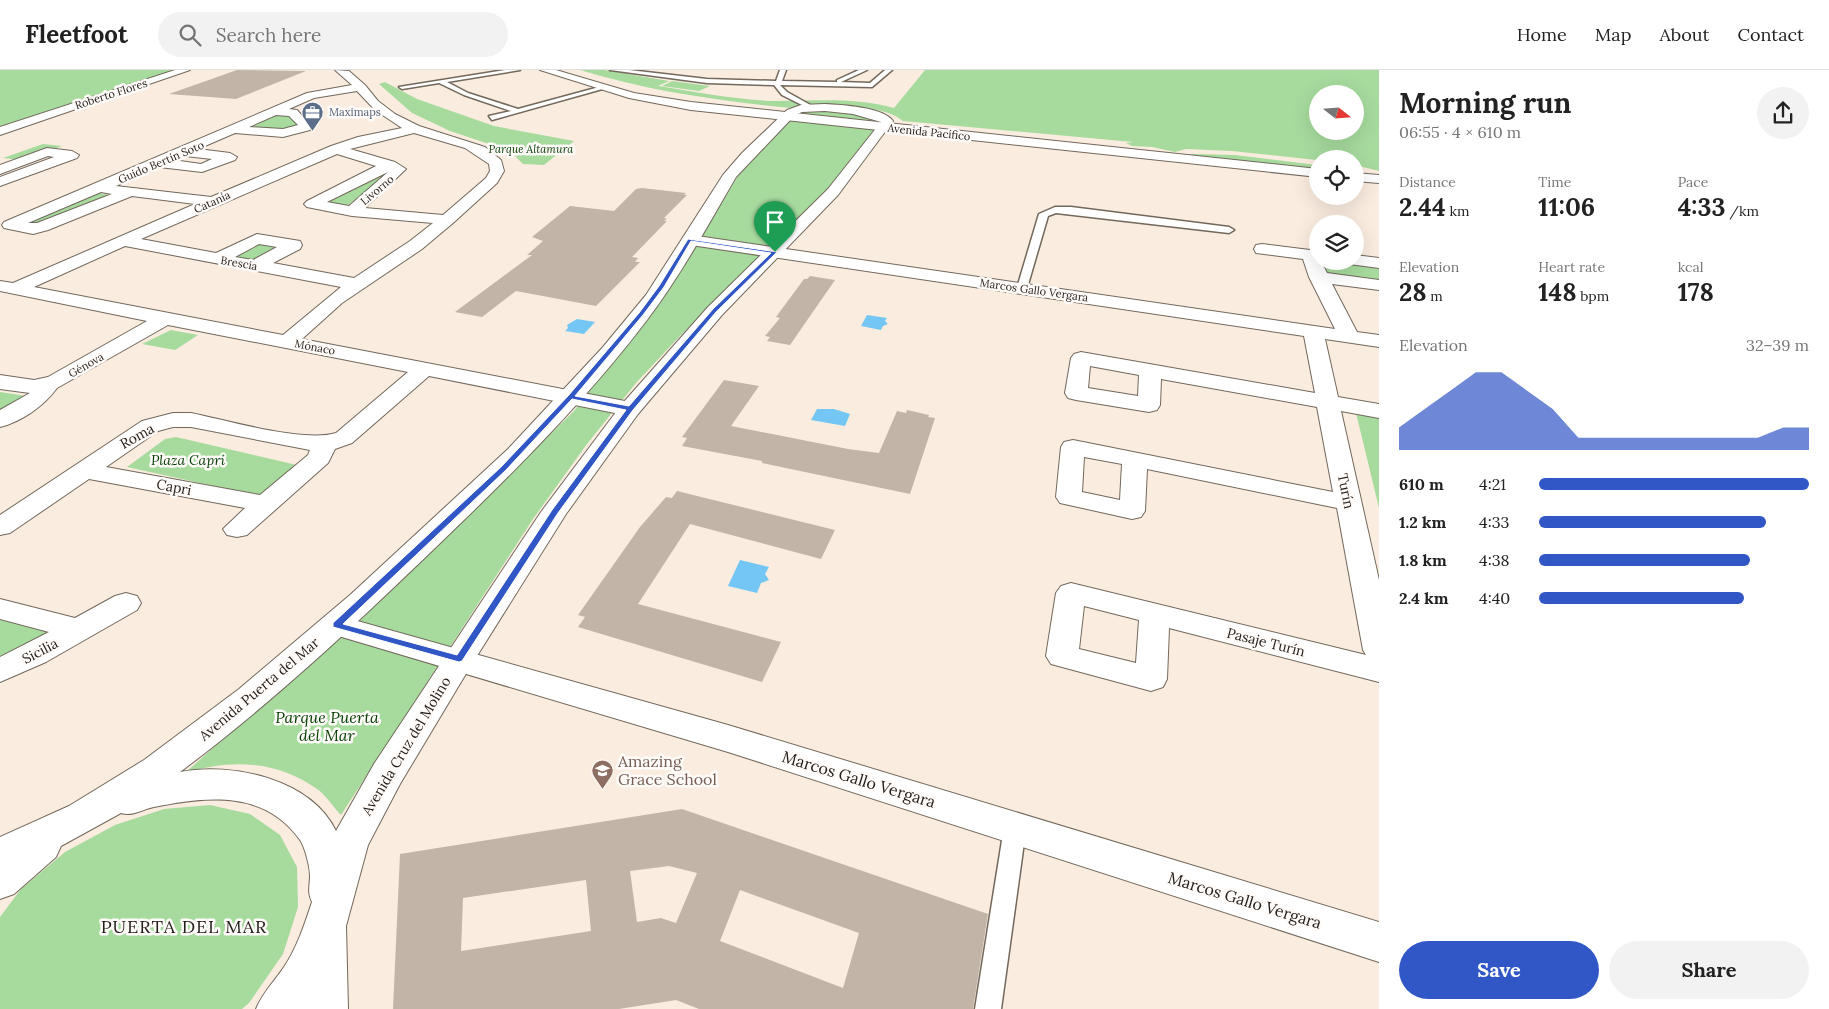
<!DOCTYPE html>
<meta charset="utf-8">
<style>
body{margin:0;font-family:Lora,serif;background:#f2f2f2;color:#222;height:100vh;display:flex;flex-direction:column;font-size:19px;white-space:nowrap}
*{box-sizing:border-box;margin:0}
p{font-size:16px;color:#767676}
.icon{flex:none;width:28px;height:28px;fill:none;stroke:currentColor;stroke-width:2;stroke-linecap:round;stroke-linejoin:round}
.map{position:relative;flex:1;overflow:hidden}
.details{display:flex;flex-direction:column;background:#fff;width:450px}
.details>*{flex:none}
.needle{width:32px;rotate:107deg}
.buttons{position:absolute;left:1309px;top:15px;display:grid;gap:10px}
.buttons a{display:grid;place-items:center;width:55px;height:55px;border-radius:50%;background:#fff;box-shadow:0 5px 20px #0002;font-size:25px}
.pin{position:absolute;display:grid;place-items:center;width:42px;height:42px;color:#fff;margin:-51px -21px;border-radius:50% 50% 50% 0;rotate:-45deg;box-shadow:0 0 5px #0007}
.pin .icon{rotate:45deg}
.round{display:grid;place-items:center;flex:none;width:52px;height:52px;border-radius:26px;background:#f2f2f2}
.overview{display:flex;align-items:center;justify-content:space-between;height:85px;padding:0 20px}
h1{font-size:28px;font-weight:700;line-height:38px}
.metrics{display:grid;grid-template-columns:repeat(3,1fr);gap:8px;height:85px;padding:5px 20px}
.metrics div{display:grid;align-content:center}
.metrics b{font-size:25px;font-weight:700}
.metrics small{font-size:14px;font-weight:400}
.metrics p{font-size:14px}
.chart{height:140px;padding:10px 20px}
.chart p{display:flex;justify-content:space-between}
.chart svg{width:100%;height:90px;margin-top:5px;fill:#3157c7;opacity:.7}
.primary-button{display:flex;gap:10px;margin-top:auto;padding:10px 20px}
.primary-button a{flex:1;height:58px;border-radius:30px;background:#3157c7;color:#fff;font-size:20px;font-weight:700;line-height:58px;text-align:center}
.primary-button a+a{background:#f2f2f2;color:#222}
ul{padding:0 20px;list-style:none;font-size:16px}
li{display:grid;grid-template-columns:80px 60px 1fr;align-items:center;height:38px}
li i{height:12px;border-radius:6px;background:#3157c7}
header{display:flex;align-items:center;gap:30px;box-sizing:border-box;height:70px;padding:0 25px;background:#fff;border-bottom:1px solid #e0e0e0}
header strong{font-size:24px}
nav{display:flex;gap:28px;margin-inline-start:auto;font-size:18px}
.search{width:350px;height:45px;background:#f2f2f2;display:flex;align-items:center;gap:12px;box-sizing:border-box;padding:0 18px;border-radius:28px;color:#767676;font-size:19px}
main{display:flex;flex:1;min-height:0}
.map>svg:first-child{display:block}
.green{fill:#a7db9e;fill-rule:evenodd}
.water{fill:#74c7f5}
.building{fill:#c2b5a8;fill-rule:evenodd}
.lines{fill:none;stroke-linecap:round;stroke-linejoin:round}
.service-casing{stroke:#73685c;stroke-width:3}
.minor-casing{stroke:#73685c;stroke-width:2}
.tertiary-casing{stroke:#73685c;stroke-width:2}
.service{fill:#fff;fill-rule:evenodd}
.minor{fill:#fff;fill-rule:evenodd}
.tertiary{fill:#fff;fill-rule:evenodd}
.route{fill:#3157c7;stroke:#fff;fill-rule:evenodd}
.labels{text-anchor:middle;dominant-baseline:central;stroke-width:5;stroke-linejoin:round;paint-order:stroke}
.far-street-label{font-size:11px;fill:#221d18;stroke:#fefbf9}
.far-service-label{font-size:11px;fill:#4e5e75;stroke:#fefbf9;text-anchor:start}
.far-park-label{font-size:11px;font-style:italic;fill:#063e00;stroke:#fefbf9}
.street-label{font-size:14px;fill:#221d18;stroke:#fefbf9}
.park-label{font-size:14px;font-style:italic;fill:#063e00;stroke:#fefbf9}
.near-park-label{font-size:16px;font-style:italic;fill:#063e00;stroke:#fefbf9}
.near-education-label{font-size:16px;fill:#785e54;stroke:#fefbf9;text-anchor:start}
.near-street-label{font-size:16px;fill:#221d18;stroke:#fefbf9}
.near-neighbourhood-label{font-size:18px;letter-spacing:1px;fill:#221d18;stroke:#fefbf9}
</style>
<header>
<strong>Fleetfoot</strong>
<div class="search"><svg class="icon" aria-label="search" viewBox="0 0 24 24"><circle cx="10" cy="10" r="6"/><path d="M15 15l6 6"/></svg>Search here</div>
<nav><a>Home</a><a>Map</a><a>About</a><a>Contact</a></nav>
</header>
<main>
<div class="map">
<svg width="1379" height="939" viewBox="0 0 1379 939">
<rect width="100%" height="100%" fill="#faecdf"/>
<path class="green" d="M0 0H174L0 58Z
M580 0H604L669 11 658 16C697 22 736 30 776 31 816 31 854 27 894 38L925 0H1379V101L1355 95V89L1317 90 1232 81 1186 79 1175 82 1152 77 1132 76 1126 73 1133 72 903 51C884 36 853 37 830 37 814 37 797 39 781 37 712 30 646 20 580 0ZM1318 24H1355V61H1318Z
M672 11 710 16 699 21 662 16Z
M385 12 417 29 494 56 574 71 544 95 523 94 510 81 450 61 412 43 379 14Z
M802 40H840L877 49V54L858 87 845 104 678 268 636 313 587 374 533 449 341 745C333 737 326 725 317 719 276 690 231 689 185 703L430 483 574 341 670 218 738 106 750 90 797 43Z
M279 44H287L300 57 284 61 248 58Z
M43 74 62 76 22 90 3 88Z
M1195 84 1235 85 1317 95V101L1185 85Z
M389 100 390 103 348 135 324 133Z
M93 122 114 126 47 153 21 154Z
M258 174 280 177 258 190 235 187Z
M1321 191H1344L1379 196V212L1331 206 1322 200Z
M171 260 198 265 175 280 142 274Z
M0 322 33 327 0 347Z
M1356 343 1379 346V438Z
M176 367 301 396 264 427 127 397 165 369Z
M0 545 66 562 0 596Z
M210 735 250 744 280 765 297 797 298 837 283 884 249 933 242 939H0V847L21 819 65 782 115 755 164 739Z"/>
<path class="water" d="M867 245 887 248 885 251 888 254 883 256 881 260 861 256Z
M577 249 595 252 584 264 565 261 568 258 567 255Z
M817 339H834L850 344 845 356 811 350Z
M740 490 769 497 765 504 769 510 761 513 757 523 728 516Z"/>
<path class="building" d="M237 0 306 1 236 29 169 24Z
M642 118 686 123 684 125H687L664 148 667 149 664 151H667L632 187 638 188 635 192H640L596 236 516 221 482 247 455 242 532 185H527L543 171 532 167 570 136 614 141 636 119Z
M810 206 835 210 790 275 767 271 770 267 765 266 780 248 776 247 804 209H807Z
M724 310 759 316 731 356 848 379 879 383 897 341 906 343 907 340 929 345 928 347 935 348 910 424 762 393V391L682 376 687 368 682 367Z
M677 421 835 460 821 489 690 454 638 534 781 572 762 612 578 557 585 547 578 545 640 457 666 427 672 428Z
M682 739 988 844 973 939H699L676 930 619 939H393L400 784ZM669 796 697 803 676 853 661 848 637 852 630 801ZM586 810 591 861 461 881 463 828ZM740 820 859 863 843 918 720 871Z"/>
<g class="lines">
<defs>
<path id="service" d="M505 0H520L447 12 468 23 518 39 603 16 606 18 492 50 489 46 511 41 464 25 439 13 402 19 399 17Z
M610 0H629L707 9 776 11 780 0H786L782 11 837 12V10L859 0H867L841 12 870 13 885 0H892L872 17 780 15 787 22 814 37 812 40 782 25 774 15 707 13Z
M1071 137 1229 157 1234 160 1229 163 1056 143 1048 146 1027 218 1022 221 1018 220 1017 218 1039 144 1055 137Z
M1015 748 1023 751 1026 758 1001 939H975L1004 758 1007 751Z"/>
<path id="minor" d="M175 0H190L0 65V57Z
M335 0 349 1 365 15 378 31 395 44 419 56 485 77 501 90 504 101 497 113 453 153 422 179 342 233 302 269 630 332 638 334 641 339 638 344 630 346 429 306 352 373 335 379 328 393 247 465 237 467 227 465 223 459 245 438 89 409 10 463 0 465V445L142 351 173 343H191C226 350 304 373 336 363L408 302 168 255 57 318C44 336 21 352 0 357V340L30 323 0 319V305L34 310 48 307 147 251 0 221V211L13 213 195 134 132 126 48 160 33 164 4 158 2 155 4 152 307 23 352 15ZM357 21 375 40 402 58 358 67 331 76 211 127 116 116 159 97 202 102 235 90 237 87 230 83 198 79 235 63 283 67 310 60 312 57 297 40 289 39 314 28ZM276 45 289 46 298 55 283 59 249 57ZM414 63 465 78 489 94 490 101 486 108 443 145 365 138 406 99 395 92 350 79ZM337 84 376 96 307 131 304 134 307 137 352 146 433 153 410 171 354 208 273 193 300 179 302 175 300 171 294 170 257 164 216 183 141 169ZM184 86H185L212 89 201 94 173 90ZM388 102 349 136 327 132ZM101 122 112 124 37 153H28ZM259 174 277 177 253 190 235 187ZM125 176 341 217 283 265 34 217ZM173 357H191L310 380 308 385 260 425 106 397 158 361Z
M540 0H556L634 23 691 32 1318 99V107L691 40 629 28Z
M47 78 72 81 79 85 77 88 0 116V107L54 87 48 86 0 104V95Z
M1355 103 1379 105V113L1355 111Z
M690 165 1335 259 1309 207 1303 189 1256 183 1254 179 1256 175 1262 174 1318 181V191H1321L1327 203 1379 210V220L1332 214 1357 262 1379 265V277L1325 269 1338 327 1379 334V348L1341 341 1379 510V612L1169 558 1167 609 1163 617 1151 621 1051 594 1046 586 1056 523 1061 516 1071 513 1366 585 1363 580 1337 438 1147 399 1145 441 1141 447 1132 449 1060 433 1056 427 1061 377 1064 372 1073 370 1333 422 1317 337 1161 309 1160 335 1157 340 1149 342 1076 330 1068 328 1065 323 1071 288 1074 284 1081 282 1315 323 1304 266 684 174 682 170 684 166ZM1090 296 1139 305 1138 326 1088 318ZM1084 387 1122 394 1120 430 1082 422ZM1084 536 1139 550 1136 593 1079 579Z
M1355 185 1379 188V198L1349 194 1347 191H1355Z
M126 523 137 526 141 533 137 540 46 592 0 612V587L49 562 0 549V529L75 548 115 526Z
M336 545 728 655 1379 852V892L728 682 325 562 321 555 325 548Z"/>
<path id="tertiary" d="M825 34C842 35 883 37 893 51L838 125 722 245 638 344 566 444 470 597 400 714 368 775 346 856 348 939H256C263 922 274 912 284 897 297 878 305 853 312 832 307 822 310 816 310 806 310 797 305 777 300 770 264 719 206 727 154 737 143 739 132 747 121 743L61 776 56 787 14 824 0 829V767L69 736 144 690 239 619 350 525 508 379 603 277 646 225 723 105 742 83 787 40 801 35ZM825 41 853 44 881 52 828 119 708 237 622 334 541 442 374 694 336 761C311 709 232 692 180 702 271 634 353 557 434 479 509 407 584 333 647 250 681 205 708 155 736 107L795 45 802 42Z"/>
</defs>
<use href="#service" class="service-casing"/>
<use href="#minor" class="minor-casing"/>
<use href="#tertiary" class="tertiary-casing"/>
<use href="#service" class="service"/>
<use href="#minor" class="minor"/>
<use href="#tertiary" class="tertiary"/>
</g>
<path class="route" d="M688 169 777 182 716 242 633 340 558 443 462 591 459 592 333 557V553L501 397 568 326 639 243 659 216ZM691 171 771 183 713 239 629 336 575 326 643 245 664 217ZM572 329 626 340 552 440 457 585 343 554 506 400Z"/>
<defs>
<symbol id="office-pin" viewBox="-11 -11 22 30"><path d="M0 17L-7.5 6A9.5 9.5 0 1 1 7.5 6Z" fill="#5c6f8a" stroke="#fefbf9"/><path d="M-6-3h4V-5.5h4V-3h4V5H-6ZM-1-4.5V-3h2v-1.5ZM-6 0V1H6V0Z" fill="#fff"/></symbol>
<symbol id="school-pin" viewBox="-11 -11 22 30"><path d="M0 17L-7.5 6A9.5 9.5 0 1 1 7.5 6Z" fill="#8d6e63" stroke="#fefbf9"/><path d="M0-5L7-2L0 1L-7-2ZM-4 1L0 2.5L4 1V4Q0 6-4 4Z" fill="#fff"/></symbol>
</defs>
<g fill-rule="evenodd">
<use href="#office-pin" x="300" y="30" width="25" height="34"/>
<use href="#school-pin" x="590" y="688" width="25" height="34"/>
</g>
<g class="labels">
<g class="far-street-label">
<text transform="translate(111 24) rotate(-18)">Roberto Flores</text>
<text transform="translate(929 62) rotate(6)">Avenida Pacífico</text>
<text transform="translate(161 92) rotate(-23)">Guido Bertín Soto</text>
<text transform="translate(377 120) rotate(-40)">Livorno</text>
<text transform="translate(212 132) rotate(-24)">Catania</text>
<text transform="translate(239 193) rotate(10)">Brescia</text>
<text transform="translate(1034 220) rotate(8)">Marcos Gallo Vergara</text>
<text transform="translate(315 277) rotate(11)">Mónaco</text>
<text transform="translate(86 295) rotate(-30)">Génova</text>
</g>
<g class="far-service-label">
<text x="329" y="42">Maximaps</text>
</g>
<g class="far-park-label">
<text x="531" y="79">Parque Altamura</text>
</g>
<g class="street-label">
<text transform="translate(137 366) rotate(-29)">Roma</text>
<text transform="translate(174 417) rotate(11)">Capri</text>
<text transform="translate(1346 421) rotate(78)">Turín</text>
<text transform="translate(1266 572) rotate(14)">Pasaje Turín</text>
<text transform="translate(40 581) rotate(-28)">Sicilia</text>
<text transform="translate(259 619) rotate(-40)">Avenida Puerta del Mar</text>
<text transform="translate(406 676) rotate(-59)">Avenida Cruz del Molino</text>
</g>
<g class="park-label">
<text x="188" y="390">Plaza Capri</text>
</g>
<g class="near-park-label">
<text x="327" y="647">Parque Puerta<tspan x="327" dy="18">del Mar</tspan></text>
</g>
<g class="near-education-label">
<text x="618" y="691">Amazing<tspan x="618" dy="18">Grace School</tspan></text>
</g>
<g class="near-street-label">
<text transform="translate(859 709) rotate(17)">Marcos Gallo Vergara</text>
<text transform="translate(1245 830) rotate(17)">Marcos Gallo Vergara</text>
</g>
<g class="near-neighbourhood-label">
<text x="184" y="856">PUERTA DEL MAR</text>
</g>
</g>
</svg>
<div class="buttons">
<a><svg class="needle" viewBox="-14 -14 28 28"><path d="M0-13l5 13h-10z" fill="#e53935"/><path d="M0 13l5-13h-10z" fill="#767676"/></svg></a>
<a><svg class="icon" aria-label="locate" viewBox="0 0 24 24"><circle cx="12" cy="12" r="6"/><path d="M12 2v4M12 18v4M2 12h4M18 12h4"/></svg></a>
<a><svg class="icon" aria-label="layers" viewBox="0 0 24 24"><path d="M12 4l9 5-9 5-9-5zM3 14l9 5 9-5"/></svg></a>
</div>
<div class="pin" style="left:775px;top:182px;background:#1e9e55"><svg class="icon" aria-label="arrive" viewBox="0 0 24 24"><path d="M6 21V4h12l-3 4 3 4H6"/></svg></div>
</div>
<section class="details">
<div class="overview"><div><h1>Morning run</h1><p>06:55 · 4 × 610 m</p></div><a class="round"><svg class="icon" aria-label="share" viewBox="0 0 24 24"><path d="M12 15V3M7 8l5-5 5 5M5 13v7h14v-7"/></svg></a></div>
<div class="metrics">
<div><p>Distance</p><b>2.44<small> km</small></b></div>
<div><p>Time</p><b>11:06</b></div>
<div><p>Pace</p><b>4:33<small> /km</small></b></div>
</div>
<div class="metrics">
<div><p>Elevation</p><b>28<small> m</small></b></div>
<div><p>Heart rate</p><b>148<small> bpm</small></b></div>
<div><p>kcal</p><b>178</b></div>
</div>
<div class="chart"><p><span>Elevation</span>32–39 m</p>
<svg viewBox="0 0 160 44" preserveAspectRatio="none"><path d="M0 44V33L10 24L20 15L30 6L40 6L50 15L60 24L70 38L80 38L90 38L100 38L110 38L120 38L130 38L140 38L150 33L160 33V44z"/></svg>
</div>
<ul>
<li><b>610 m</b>4:21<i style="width:100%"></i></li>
<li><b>1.2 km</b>4:33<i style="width:84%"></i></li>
<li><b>1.8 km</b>4:38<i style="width:78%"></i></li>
<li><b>2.4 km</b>4:40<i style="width:76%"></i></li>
</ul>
<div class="primary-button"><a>Save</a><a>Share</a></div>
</section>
</main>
